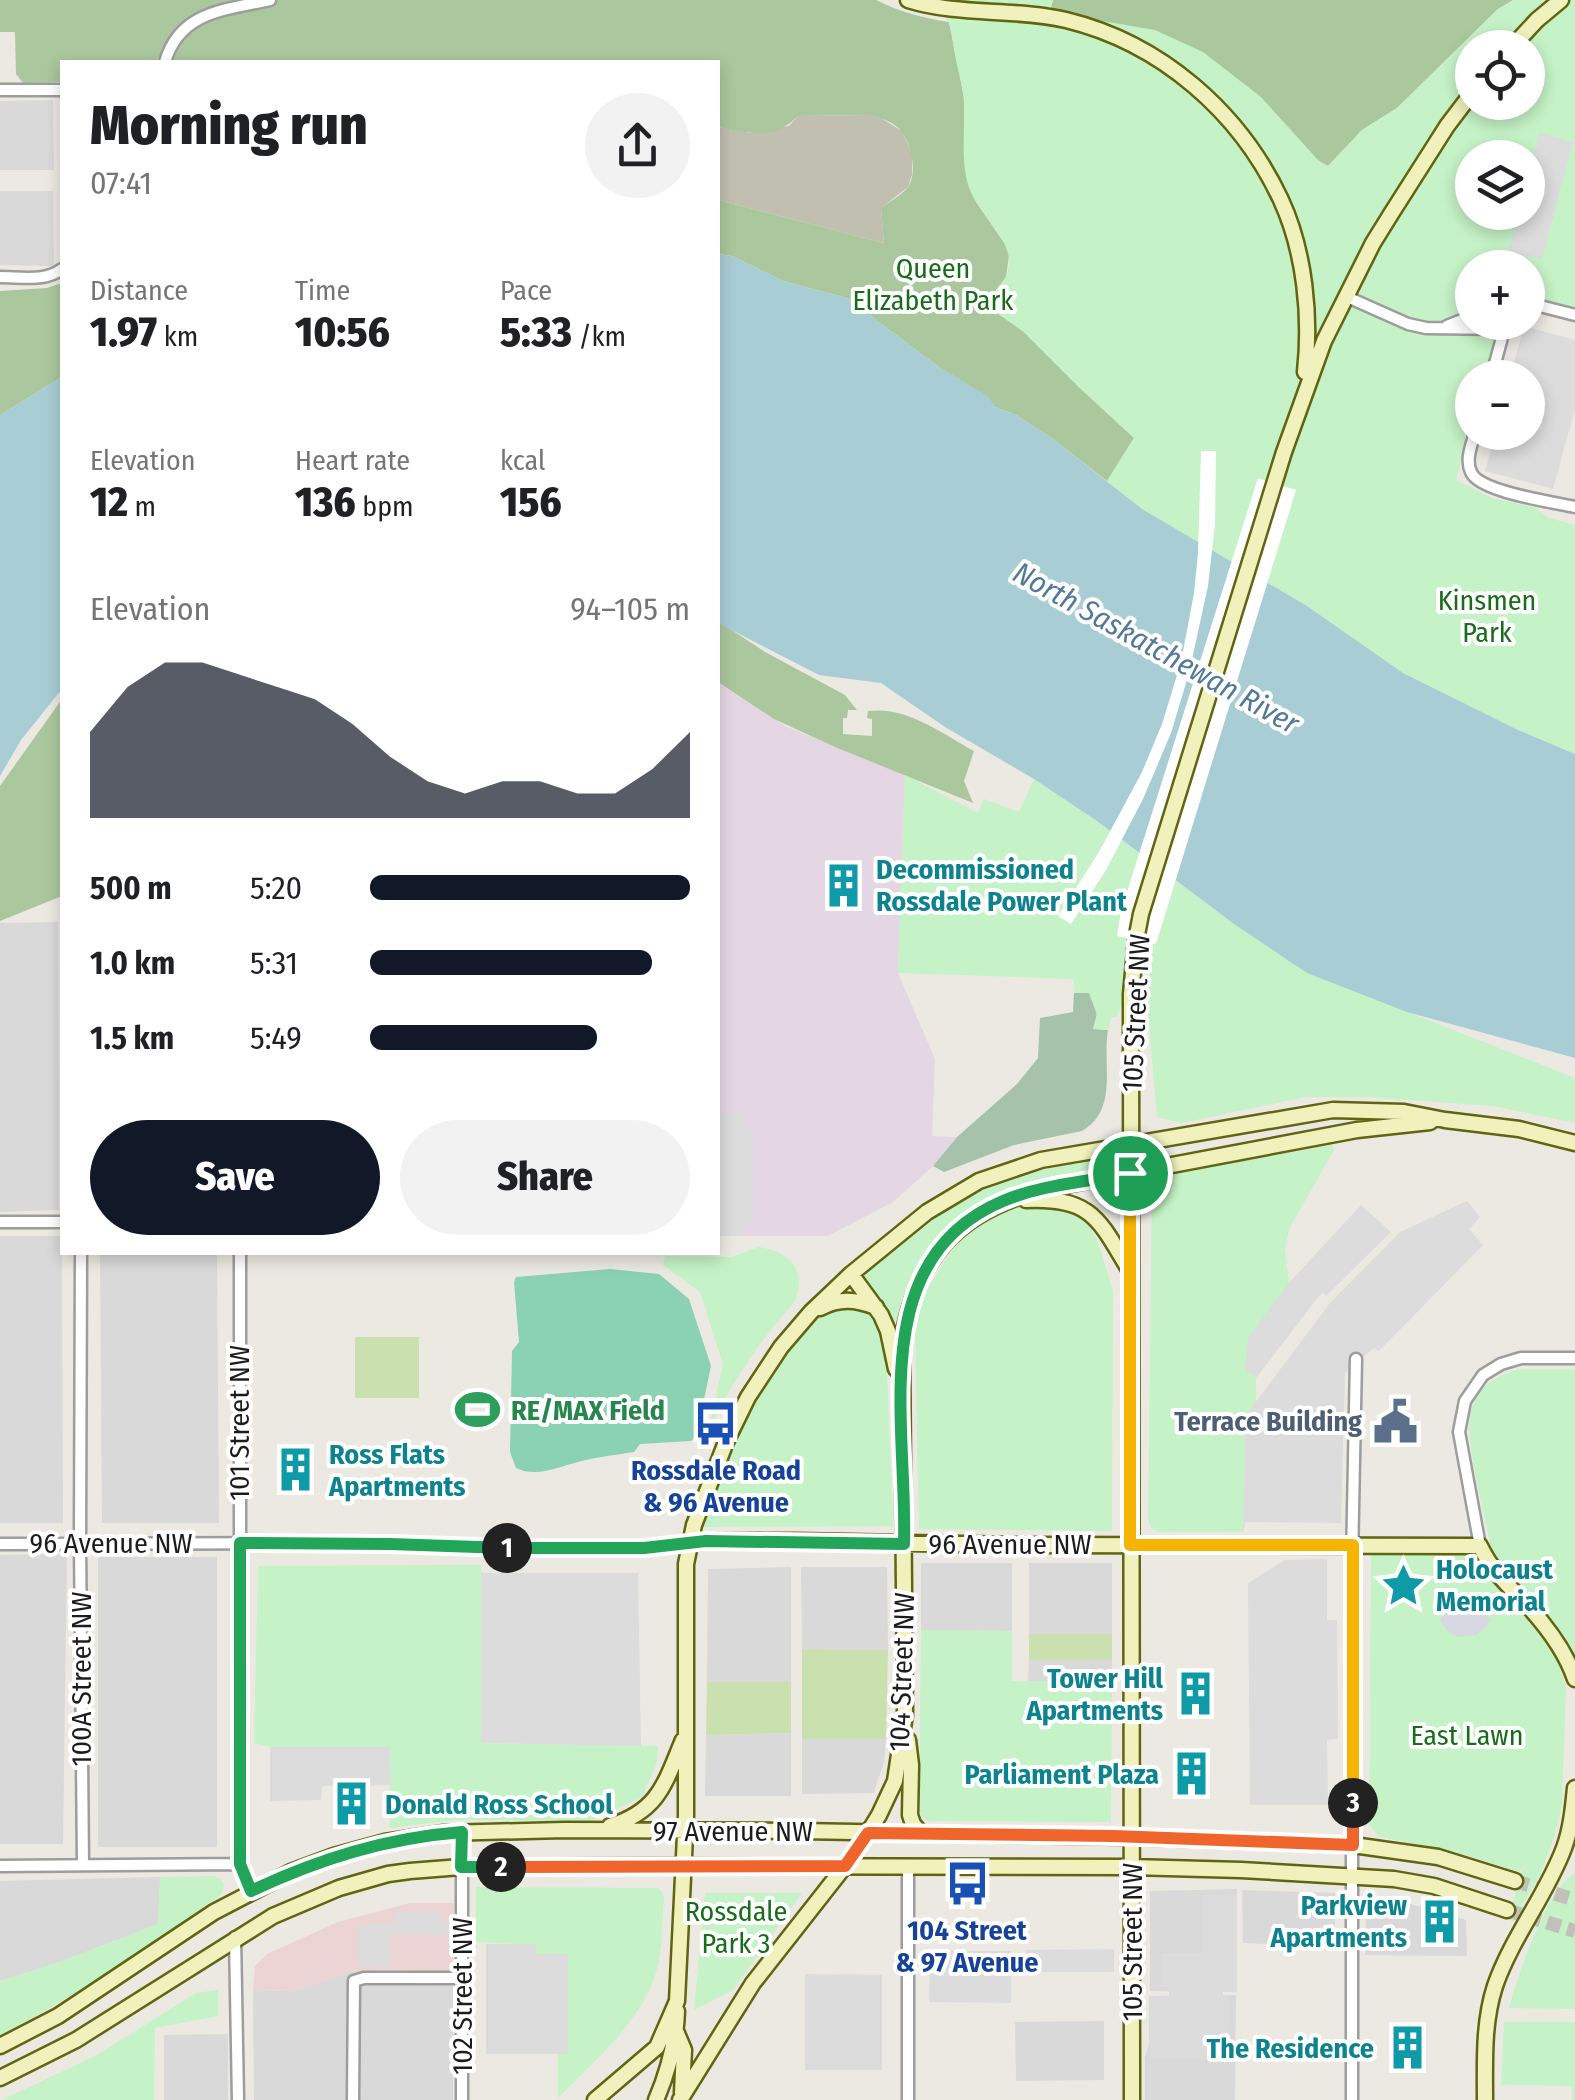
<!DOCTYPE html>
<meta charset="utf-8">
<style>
body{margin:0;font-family:"Fira Sans Condensed",sans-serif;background:#f2f2f2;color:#202124;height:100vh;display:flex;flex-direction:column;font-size:38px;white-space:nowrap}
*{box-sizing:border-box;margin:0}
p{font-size:32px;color:#757577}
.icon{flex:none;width:55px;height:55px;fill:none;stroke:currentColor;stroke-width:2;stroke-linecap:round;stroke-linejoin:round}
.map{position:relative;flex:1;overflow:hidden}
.drawer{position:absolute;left:60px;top:60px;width:660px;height:1195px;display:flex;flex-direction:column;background:#fff;border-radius:0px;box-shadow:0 5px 15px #0003}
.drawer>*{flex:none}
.fabs{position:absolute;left:1455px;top:30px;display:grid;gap:20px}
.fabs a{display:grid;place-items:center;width:90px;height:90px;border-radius:50%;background:#fff;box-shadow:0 5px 15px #0003;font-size:50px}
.pin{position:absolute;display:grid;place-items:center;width:85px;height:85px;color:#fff;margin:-42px;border:5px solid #fff;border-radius:50%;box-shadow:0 2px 10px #0007}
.km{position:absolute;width:50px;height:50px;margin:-25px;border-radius:50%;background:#222;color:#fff;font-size:28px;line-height:50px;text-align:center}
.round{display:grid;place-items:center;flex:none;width:105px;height:105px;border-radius:52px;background:#f2f2f2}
.headline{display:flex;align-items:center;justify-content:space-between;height:170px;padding:0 30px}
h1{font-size:55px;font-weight:800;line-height:75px}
.stats{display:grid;grid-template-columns:repeat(3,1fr);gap:15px;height:170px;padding:10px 30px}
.stats div{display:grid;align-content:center}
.stats b{font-size:42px;font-weight:800}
.stats small{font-size:28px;font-weight:400}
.stats p{font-size:28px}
.chart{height:280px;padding:20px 30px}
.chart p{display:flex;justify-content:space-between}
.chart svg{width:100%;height:180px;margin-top:10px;fill:#111827;opacity:.7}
.button{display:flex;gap:20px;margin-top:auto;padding:20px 30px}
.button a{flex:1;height:115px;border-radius:60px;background:#111827;color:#fff;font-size:40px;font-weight:800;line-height:115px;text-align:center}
.button a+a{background:#f2f2f2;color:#202124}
ul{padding:0 30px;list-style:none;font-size:32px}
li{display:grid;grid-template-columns:160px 120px 1fr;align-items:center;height:75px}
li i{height:25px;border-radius:12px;background:#111827}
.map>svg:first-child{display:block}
.residential{fill:#dad9d9}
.commercial{fill:#ecd4d4}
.industrial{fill:#e5d6e3}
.construction{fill:#c0bfb0}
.grass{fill:#cae1af}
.forest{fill:#abc79d}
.cemetery{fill:#a7c2aa}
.park{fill:#c5f2c6;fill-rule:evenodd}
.pitch{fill:#8ad2b3}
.parking{fill:#dcdcdc}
.plaza{fill:#d8d8e2}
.water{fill:#a9cdd5}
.pier{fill:#fff}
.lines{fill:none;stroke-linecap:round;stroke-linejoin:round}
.secondary-tunnel{stroke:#c2c0bb;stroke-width:14;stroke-dasharray:14 7;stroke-linecap:butt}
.street-casing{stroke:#9d9d9d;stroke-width:15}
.secondary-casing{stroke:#616511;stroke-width:19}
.street{stroke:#fff;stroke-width:10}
.secondary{stroke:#f1f1bd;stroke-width:14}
.split-1-casing{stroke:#fff;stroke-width:20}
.split-2-casing{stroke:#fff;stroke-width:20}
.split-3-casing{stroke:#fff;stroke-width:20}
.split-4-casing{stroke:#fff;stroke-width:20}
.split-1{stroke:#22a559;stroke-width:12}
.split-2{stroke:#22a559;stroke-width:12}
.split-3{stroke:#f0652b;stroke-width:12}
.split-4{stroke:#f5b400;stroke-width:12}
.labels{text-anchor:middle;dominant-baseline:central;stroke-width:8;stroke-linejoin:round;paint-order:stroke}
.park-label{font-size:28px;fill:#186d1b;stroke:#fff}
.culture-label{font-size:28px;font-weight:bold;fill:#0d838f;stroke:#fff;text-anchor:start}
.street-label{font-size:28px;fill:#1c1c1c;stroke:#fff}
.leisure-label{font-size:28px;font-weight:bold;fill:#27864d;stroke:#fff;text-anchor:start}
.service-label{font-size:28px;font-weight:bold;fill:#4e5e75;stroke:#fff;text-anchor:end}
.transit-label{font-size:28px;font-weight:bold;fill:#164399;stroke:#fff}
.water-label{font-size:30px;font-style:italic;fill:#527999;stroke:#fff}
</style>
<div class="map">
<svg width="1575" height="2100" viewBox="0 0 1575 2100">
<rect width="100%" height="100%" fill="#ece9e3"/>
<path class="residential" d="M53 100 54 170H0V101Z
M0 191H53L54 266 0 265Z
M58 922 59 1210 0 1212V923Z
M0 1236H62L63 1523H0Z
M100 1253H217L219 1523H102Z
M67 1554 63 1844H0V1555Z
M98 1557H217V1847H98Z
M921 1563H1012V1631L921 1630Z
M1029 1563H1112V1634H1029Z
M791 1567V1682H707L708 1569Z
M801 1567H887L888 1650 802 1649Z
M1029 1660H1112V1682H1028Z
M791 1733V1796H705L706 1735Z
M802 1739H886L884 1762 874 1793 802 1794Z
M160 1877 158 1924 57 1963 0 1981V1881Z
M1237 1889V1992L1150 1991V1891Z
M1242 1890 1335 1893V1946L1243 1943Z
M1386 1897 1466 1920 1467 1956 1365 1955 1366 1909 1370 1901Z
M453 1970V2100H254L253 1990 294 1991 353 1971Z
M1236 1995 1235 2100H1145V2057L1149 2044V1996Z
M1104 2021V2080L1016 2081 1015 2022Z
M228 2034V2100H164V2035Z"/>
<path class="commercial" d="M410 1903H454L453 1970 353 1971 294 1991 253 1990 255 1966 267 1954 338 1922Z"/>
<path class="industrial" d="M718 682 785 726 905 775 898 973 935 1059 932 1136 957 1137 933 1166 893 1202 828 1236H718Z"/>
<path class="construction" d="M872 115 881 118 902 131 912 154V175L908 187 881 208 884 243 718 200V127L751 133 789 126 798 116Z"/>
<path class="grass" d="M355 1337H419V1398H355Z
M1029 1634H1112V1660H1029Z
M802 1649 888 1650 886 1739H802Z
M707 1682H791V1733L706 1735Z"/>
<path class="forest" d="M0 0H876C900 12 923 18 949 22L964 98 965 162 976 202 1005 244 1009 255 1006 277 996 290 997 313 1024 332 1080 388 1134 438 1107 481 1053 439 1016 415 995 407 987 396 940 368 847 298 783 281 732 256 718 254V200L884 243 881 208C889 202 902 195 908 187 918 172 911 144 901 131 894 122 881 118 871 115L798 116C774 141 748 133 718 127V62H173L178 44 171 35 156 62H62V82L23 83 16 74 15 32H0Z
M1053 0H1513L1498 9 1397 108 1362 130 1328 166 1050 11Z
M62 283V377L0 415V291L47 288Z
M718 621 765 652 845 695 857 710H848L847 718H843V734L872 736V719L867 718 868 711C907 706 941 733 974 751L964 781 973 803 835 747 774 719 718 682Z
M62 699V896L0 921V786Z"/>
<path class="cemetery" d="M1074 993H1089L1097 1014 1093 1029 1108 1030C1102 1065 1119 1109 1082 1131L1014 1145 944 1172 933 1166 957 1137 1017 1084 1038 1058 1040 1018 1073 1012Z"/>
<path class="park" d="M924 0H1053L1050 12 1155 30 1203 52 1261 97 1319 161 1328 166 1362 130 1397 108 1498 9 1515 0H1575V309L1528 295V268H1472V322L1499 323 1484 377 1472 378V420L1456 480 1492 498 1536 508 1549 518 1575 525V754L1518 730 1403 673 1307 606 1142 509 1107 481 1134 438 1080 388 1024 332 997 313 996 290C1035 249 976 220 967 181 961 156 965 129 964 104 964 86 957 68 954 50 953 41 952 27 947 20 942 13 931 6 924 0ZM1472 48H1528V102H1472ZM1472 158H1528V212H1472Z
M905 775 978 813 984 799 1019 812 1034 779 1097 821 1234 924 1314 975 1575 1078V1123L1493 1106 1364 1097H1305L1182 1123 1157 1117 1144 969 1126 991 1117 1017H1111L1108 1030 1093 1029C1100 1016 1095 1006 1089 993H1074L1073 979 898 973Z
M1332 1145 1334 1150 1289 1229 1285 1249 1289 1283 1248 1339 1246 1370 1256 1378V1402L1246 1416 1243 1532H1159L1152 1529 1148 1519 1152 1187 1155 1177Z
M1105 1158 1107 1169C1033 1184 960 1192 918 1264 908 1283 902 1303 896 1323H894L864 1276C875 1262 891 1251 905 1240 969 1186 1025 1171 1105 1158Z
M1033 1204 1068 1208 1085 1218 1098 1242 1113 1291 1112 1531 919 1529 915 1329 925 1293 947 1257 964 1237 988 1220 1008 1209Z
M759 1247C790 1252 807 1269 795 1301 760 1341 728 1386 707 1436L723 1364 700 1292 663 1265 665 1256 732 1257Z
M848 1306C876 1313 876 1318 886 1344L893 1526 703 1527C727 1458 751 1388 803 1334 810 1327 817 1318 826 1313 832 1309 840 1307 848 1306Z
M1520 1369H1575V1658L1564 1641 1495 1557 1491 1547C1486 1524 1481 1501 1476 1477 1466 1428 1459 1385 1520 1369Z
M1461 1554 1471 1558 1529 1620 1556 1656 1566 1687 1562 1804 1555 1835 1540 1875 1513 1921 1508 1919 1524 1865 1520 1872 1452 1851 1380 1837 1369 1825 1371 1555Z
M481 1565V1743L658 1746 657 1762 642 1797 591 1821 456 1820 390 1828V1747H270L254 1743 258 1566Z
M921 1630 1012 1631V1681L1112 1682 1111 1822 929 1821 923 1818 919 1810Z
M1575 1873V2009L1509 2008C1517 1978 1548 1886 1575 1873Z
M214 1876 221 1879 224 1884 222 1894C150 1944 79 1995 0 2035V1981L57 1963 158 1924 160 1877Z
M476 1887 658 1888 663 1892 664 1899C662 1921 663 1947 657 1969 645 2018 593 2062 558 2098V2054H568L536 1954V1945L476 1942Z
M705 1893H802L733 1990 694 2010Z
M218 1990V2016L155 2028 154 2100H2L97 2055 196 1993Z
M1504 2022H1575V2100H1572V2086L1501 2085Z"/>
<path class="pitch" d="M610 1269 659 1274 689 1299 711 1366 696 1437 691 1441 640 1444 634 1452C615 1455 596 1457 578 1462 558 1467 536 1478 516 1468L510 1452 512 1351 519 1342 514 1282 516 1277Z"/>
<path class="parking" d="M1539 133 1573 142 1542 260 1519 254 1517 261 1507 258 1518 213 1528 212V178Z
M1524 326 1575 340V409L1553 489 1485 471 1496 433 1528 432V378L1510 377Z
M718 1114H743L753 1132V1218L741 1236H718Z
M1467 1201 1480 1217 1469 1229 1483 1245 1379 1351 1374 1348 1345 1373 1341 1523 1246 1522 1243 1532 1246 1415 1330 1303 1400 1232Z
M1361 1205 1391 1232 1326 1296 1323 1293 1319 1296 1256 1378 1245 1371 1248 1338 1288 1284Z
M1327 1559V1620H1337L1338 1739 1327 1740 1328 1805H1250L1248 1583 1285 1560Z
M481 1573H638L641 1746 481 1743Z
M270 1747H390L391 1785 322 1786 321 1800 270 1801Z
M1203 1895H1237V1992H1223V1997H1229L1228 2059H1150V1996H1169V1988L1161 1987V1953H1203Z
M396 1912H441V1922H449V1935L391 1934 390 1967H358V1927H367V1923H396Z
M486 1944H536V1954H568V2054H486Z
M1114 1949V1972H1026V1950Z
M930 1951H1011V2003L929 2002Z
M805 1974 882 1975V2070H805Z"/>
<path class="plaza" d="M1460 1597 1476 1600 1490 1620 1486 1627 1476 1635 1458 1637 1448 1631 1441 1622 1440 1619 1444 1616 1450 1603Z"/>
<path class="water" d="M718 254 732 256 783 281 847 298 940 368 988 396 995 407 1016 415 1053 439 1142 509 1307 606 1403 673 1518 730 1575 754V1058L1407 1012 1307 973 1234 924 1097 821 1034 779 945 727 881 683 819 675 718 623Z
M62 377V689L21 740 0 776V415Z"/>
<path class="pier" d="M1201 451H1216L1215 524 1208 586 1189 673 1171 733 1143 799 1106 870 1071 924 1058 916 1099 852 1142 772 1162 724 1181 662 1194 593 1198 553Z
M1258 478 1296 490 1156 944 1117 936 1121 911Z"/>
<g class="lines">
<path class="secondary-tunnel" d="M1515 1881 1575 1900
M1507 1910 1575 1931"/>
<defs>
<path id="street" d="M165 62C180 11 225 10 270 0
M0 90H62
M0 277C21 277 45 282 62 269
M1345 296 1408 324 1426 328 1504 329
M1528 303 1575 315
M1447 326 1472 316
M1491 378 1506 323
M1475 432C1472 445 1465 459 1471 472 1479 492 1553 502 1575 507
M0 1222H62
M81 1252 80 1543 83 1865
M240 1252V1864L251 1891
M0 1544 354 1543 457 1548 609 1549 689 1544
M1480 1546 1459 1432 1465 1401 1483 1375 1501 1364 1521 1358H1575
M462 1832V2100
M0 1866 240 1864
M235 1937 238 2100
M353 2100 354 1981 364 1978H462
M908 2100V1867
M1352 2100V1560L1356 1359"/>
<path id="secondary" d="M908 0C959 16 1014 8 1066 20 1161 43 1240 112 1281 200 1305 252 1311 317 1305 372
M1511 48 1537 20 1561 0
M1026 1200C1093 1197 1099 1220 1130 1271
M851 1274 881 1315 888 1331 896 1369
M820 1308C839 1298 855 1299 876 1307
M689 1544 706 1541H796L1022 1545 1480 1546C1493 1573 1509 1586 1529 1607 1548 1628 1566 1652 1575 1679
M908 1740 911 1765 910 1815 913 1824 920 1832
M610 1826C659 1811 665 1783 683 1740
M676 2031 684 2050 682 2093
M0 2046 58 2016 214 1912 291 1872 334 1856 385 1842 444 1833 564 1830 800 1831 1131 1837 1353 1845 1438 1857 1515 1881
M0 2078 76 2040 273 1916 339 1888 388 1874 410 1871 461 1867 665 1866 1131 1867 1241 1870 1394 1879 1434 1886 1507 1910
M595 2100 657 2047 677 2001 686 1815V1564L694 1525 726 1442 748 1397 781 1347 811 1312 851 1274 927 1212 979 1181 1041 1160 1333 1110 1404 1112 1445 1120 1519 1129 1575 1143
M656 2100C668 2072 676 2042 677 2011
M680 2100 753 1983 845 1866 868 1833 879 1815 895 1781 905 1715 902 1344C915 1256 960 1210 1045 1189L1357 1130 1430 1122
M1132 2100 1131 994 1136 940 1141 914 1284 452 1324 341 1373 243 1391 214 1447 126 1472 93
M1485 2100C1485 2061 1483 2023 1495 1986 1512 1937 1546 1896 1564 1848 1571 1829 1573 1808 1575 1788"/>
</defs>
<use href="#street" class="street-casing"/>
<use href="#secondary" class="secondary-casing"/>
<use href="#street" class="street"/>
<use href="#secondary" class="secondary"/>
</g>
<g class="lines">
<defs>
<path id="split-1" d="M507 1548H644L706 1541 904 1544C908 1425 864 1260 1003 1201 1043 1184 1088 1182 1130 1173"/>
<path id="split-2" d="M501 1867H461L462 1832C386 1838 319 1859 251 1891L240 1864V1543L390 1544 507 1548"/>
<path id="split-3" d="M501 1867 845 1866 868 1833 1114 1836 1353 1845V1803"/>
<path id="split-4" d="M1130 1173V1545H1353V1803"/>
</defs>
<use href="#split-1" class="split-1-casing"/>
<use href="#split-2" class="split-2-casing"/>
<use href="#split-3" class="split-3-casing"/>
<use href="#split-4" class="split-4-casing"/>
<use href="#split-1" class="split-1"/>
<use href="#split-2" class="split-2"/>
<use href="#split-3" class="split-3"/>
<use href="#split-4" class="split-4"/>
</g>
<defs>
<symbol id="building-bare" viewBox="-9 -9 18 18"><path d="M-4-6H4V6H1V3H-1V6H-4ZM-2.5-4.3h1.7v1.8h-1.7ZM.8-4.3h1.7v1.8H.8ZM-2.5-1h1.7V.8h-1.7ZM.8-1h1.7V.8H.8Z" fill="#0f9aa8" stroke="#fff" stroke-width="2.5" paint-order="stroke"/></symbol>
<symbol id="stadium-bare" viewBox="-9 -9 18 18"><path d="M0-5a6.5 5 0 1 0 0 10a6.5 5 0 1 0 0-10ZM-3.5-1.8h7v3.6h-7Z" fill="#2e9e5b" stroke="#fff" stroke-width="2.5" paint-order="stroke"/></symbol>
<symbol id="civic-bare" viewBox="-9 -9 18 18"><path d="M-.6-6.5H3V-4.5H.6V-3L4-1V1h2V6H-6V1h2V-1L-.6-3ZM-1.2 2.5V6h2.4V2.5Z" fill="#5c6f8a" stroke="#fff" stroke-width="2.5" paint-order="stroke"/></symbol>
<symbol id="bus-bare" viewBox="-9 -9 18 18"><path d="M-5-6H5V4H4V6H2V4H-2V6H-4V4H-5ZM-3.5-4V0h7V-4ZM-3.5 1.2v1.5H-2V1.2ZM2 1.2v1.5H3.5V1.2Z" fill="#1a4fb4" stroke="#fff" stroke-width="2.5" paint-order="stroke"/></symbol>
<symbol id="sight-bare" viewBox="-9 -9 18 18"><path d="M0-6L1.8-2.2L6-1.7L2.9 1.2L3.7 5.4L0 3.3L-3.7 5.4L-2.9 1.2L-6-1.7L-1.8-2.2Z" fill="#0f9aa8" stroke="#fff" stroke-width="2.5" paint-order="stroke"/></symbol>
</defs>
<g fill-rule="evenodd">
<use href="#building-bare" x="812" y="854" width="63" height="63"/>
<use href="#stadium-bare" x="446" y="1378" width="63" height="63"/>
<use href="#civic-bare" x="1364" y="1390" width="63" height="63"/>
<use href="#bus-bare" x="684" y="1392" width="63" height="63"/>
<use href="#building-bare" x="264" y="1438" width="63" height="63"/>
<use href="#sight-bare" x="1372" y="1554" width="63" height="63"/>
<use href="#building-bare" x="1164" y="1662" width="63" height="63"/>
<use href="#building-bare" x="1160" y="1742" width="63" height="63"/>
<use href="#building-bare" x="320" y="1772" width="63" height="63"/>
<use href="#bus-bare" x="936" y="1852" width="63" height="63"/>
<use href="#building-bare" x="1408" y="1890" width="63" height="63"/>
<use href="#building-bare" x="1376" y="2016" width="63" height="63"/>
</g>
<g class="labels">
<g class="park-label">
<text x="933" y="268">Queen<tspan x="933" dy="32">Elizabeth Park</tspan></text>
<text x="1487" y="600">Kinsmen<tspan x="1487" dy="32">Park</tspan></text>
<text x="1467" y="1735">East Lawn</text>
<text x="736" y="1911">Rossdale<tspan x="736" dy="32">Park 3</tspan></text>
</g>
<g class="culture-label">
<text x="876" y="869">Decommissioned<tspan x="876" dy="32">Rossdale Power Plant</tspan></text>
<text x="329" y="1454">Ross Flats<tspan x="329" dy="32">Apartments</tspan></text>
<text x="1436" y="1569">Holocaust<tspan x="1436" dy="32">Memorial</tspan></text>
<text x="1163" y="1678" text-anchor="end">Tower Hill<tspan x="1163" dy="32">Apartments</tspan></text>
<text x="1159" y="1774" text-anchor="end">Parliament Plaza</text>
<text x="385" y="1804">Donald Ross School</text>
<text x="1407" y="1905" text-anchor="end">Parkview<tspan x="1407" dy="32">Apartments</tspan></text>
<text x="1374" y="2048" text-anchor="end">The Residence</text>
</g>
<g class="street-label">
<text transform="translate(1136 1013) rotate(-87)">105 Street NW</text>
<text transform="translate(239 1423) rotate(-90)">101 Street NW</text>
<text x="111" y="1543">96 Avenue NW</text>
<text x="1010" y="1544">96 Avenue NW</text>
<text transform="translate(902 1672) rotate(-88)">104 Street NW</text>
<text transform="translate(81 1679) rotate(-90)">100A Street NW</text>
<text x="733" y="1831">97 Avenue NW</text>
<text transform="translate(1132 1942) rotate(-90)">105 Street NW</text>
<text transform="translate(462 1996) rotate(-90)">102 Street NW</text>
</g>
<g class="leisure-label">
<text x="511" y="1410">RE/MAX Field</text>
</g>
<g class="service-label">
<text x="1362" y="1421">Terrace Building</text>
</g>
<g class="transit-label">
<text x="716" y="1470">Rossdale Road<tspan x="716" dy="32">&amp; 96 Avenue</tspan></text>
<text x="967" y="1930">104 Street<tspan x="967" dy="32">&amp; 97 Avenue</tspan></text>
</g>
<g class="water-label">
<text transform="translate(1156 648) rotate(29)">North Saskatchewan River</text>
</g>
</g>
</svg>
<div class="fabs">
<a><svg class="icon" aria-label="locate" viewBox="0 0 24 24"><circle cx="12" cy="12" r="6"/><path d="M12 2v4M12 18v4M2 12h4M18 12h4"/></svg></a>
<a><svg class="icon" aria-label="layers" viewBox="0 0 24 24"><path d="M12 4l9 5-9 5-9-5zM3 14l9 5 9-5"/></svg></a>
<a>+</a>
<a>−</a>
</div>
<div class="pin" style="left:1130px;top:1173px;background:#1e9e55"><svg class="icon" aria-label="arrive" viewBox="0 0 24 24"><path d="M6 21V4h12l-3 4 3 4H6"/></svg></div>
<b class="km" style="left:507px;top:1548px">1</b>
<b class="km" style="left:501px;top:1867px">2</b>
<b class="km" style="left:1353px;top:1803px">3</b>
<section class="drawer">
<div class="headline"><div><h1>Morning run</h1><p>07:41</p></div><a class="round"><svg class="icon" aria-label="share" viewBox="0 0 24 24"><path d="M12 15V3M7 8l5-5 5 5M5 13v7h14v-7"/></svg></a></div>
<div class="stats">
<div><p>Distance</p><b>1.97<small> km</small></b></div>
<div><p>Time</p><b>10:56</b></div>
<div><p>Pace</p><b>5:33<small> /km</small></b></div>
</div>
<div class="stats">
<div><p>Elevation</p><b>12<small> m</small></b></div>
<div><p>Heart rate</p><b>136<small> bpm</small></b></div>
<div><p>kcal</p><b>156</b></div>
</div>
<div class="chart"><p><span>Elevation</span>94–105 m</p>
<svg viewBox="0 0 160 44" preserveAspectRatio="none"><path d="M0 44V23L10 12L20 6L30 6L40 9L50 12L60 15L70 21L80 29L90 35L100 38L110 35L120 35L130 38L140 38L150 32L160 23V44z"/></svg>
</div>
<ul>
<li><b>500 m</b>5:20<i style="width:100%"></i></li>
<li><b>1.0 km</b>5:31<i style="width:88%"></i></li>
<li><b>1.5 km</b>5:49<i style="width:71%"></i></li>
</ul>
<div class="button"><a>Save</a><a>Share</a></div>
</section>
</div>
